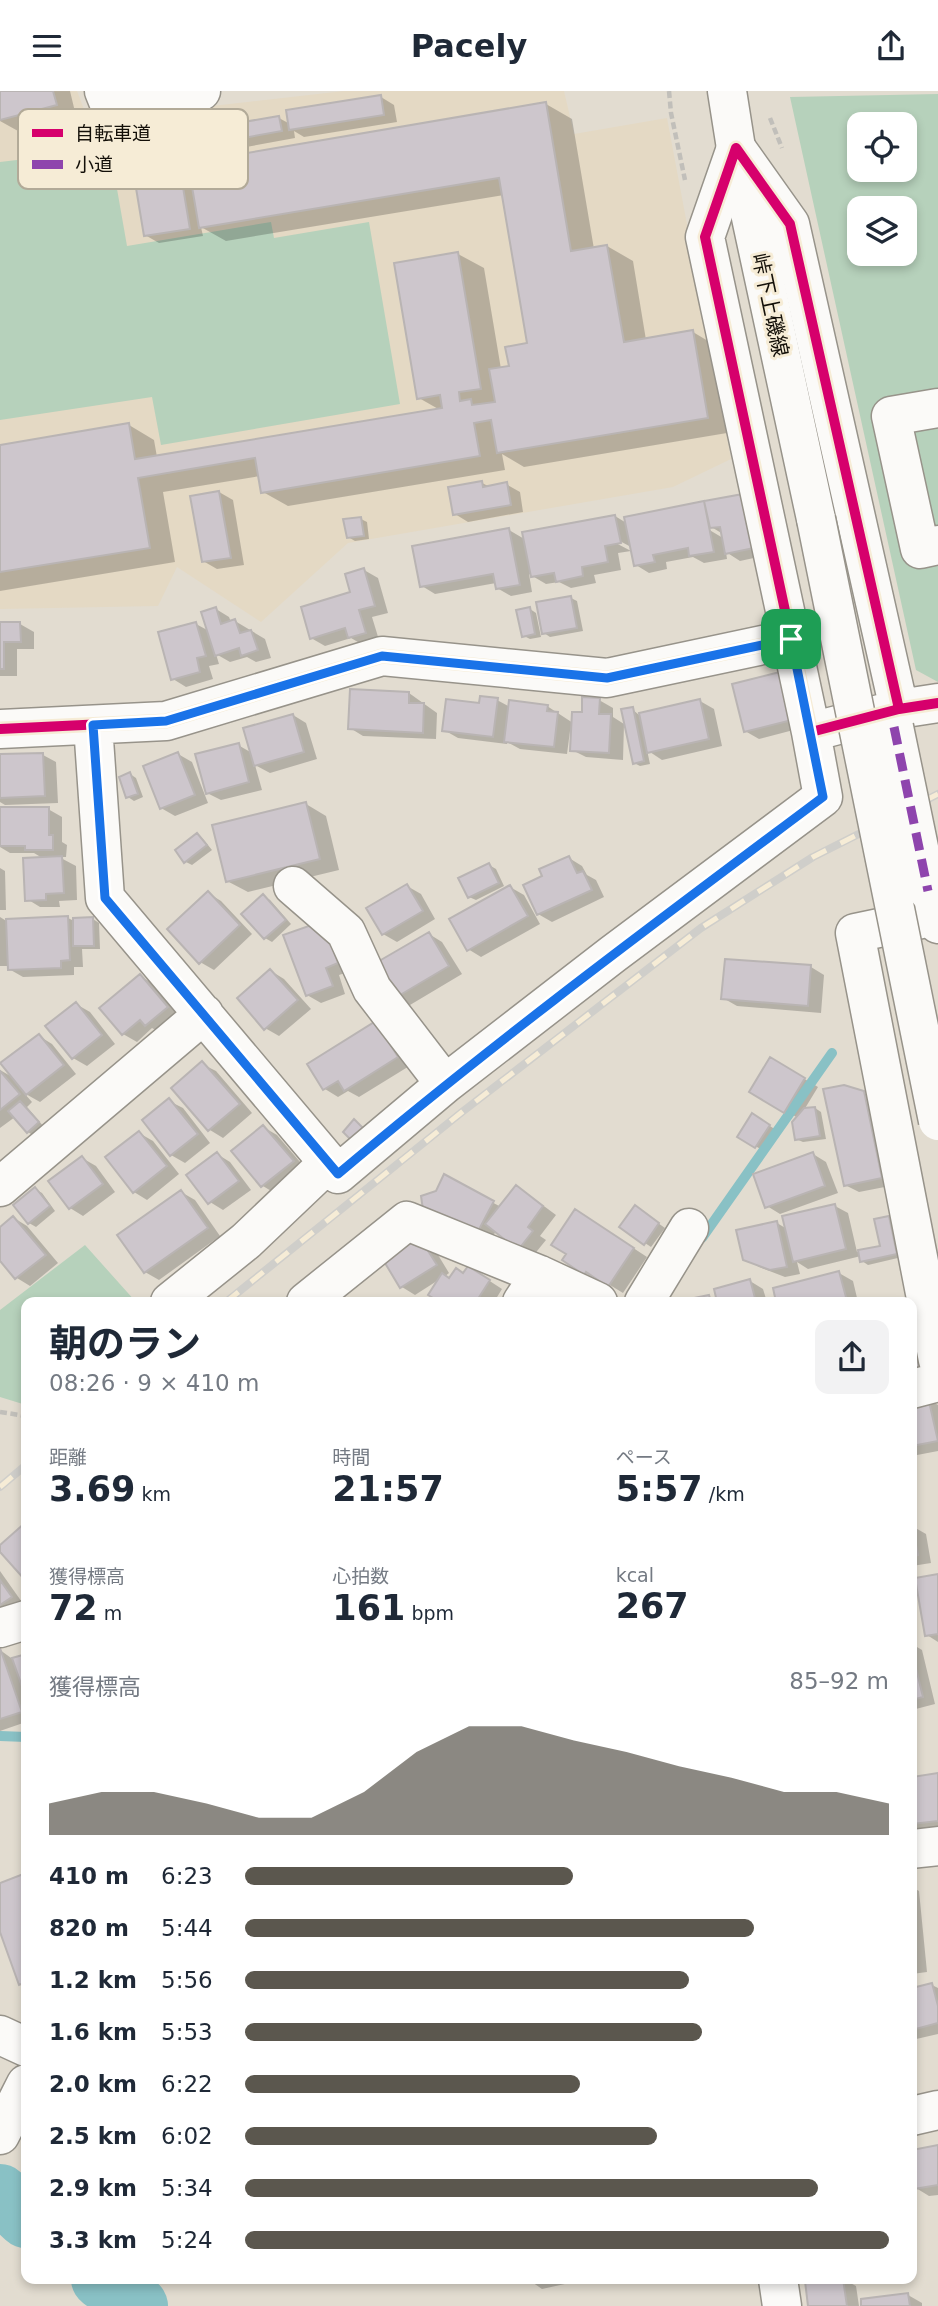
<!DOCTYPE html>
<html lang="ja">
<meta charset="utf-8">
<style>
body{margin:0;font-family:"DejaVu Sans","Noto Sans JP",sans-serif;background:#f2f2f3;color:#1f2937;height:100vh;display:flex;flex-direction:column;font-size:26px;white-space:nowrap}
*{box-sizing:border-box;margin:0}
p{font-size:23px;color:#747a83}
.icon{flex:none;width:38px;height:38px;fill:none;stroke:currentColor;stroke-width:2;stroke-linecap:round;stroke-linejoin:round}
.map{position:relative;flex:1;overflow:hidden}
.sheet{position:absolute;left:21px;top:1206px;width:896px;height:987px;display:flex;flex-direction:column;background:#fff;border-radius:14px;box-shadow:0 4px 10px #0003}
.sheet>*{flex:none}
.controls{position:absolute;left:847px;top:21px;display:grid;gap:14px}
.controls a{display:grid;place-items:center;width:70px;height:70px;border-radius:14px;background:#fff;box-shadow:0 4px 10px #0003;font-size:35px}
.pin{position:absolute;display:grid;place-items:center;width:60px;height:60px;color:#fff;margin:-30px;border-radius:14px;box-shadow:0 4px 10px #0006}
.round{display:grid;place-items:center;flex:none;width:74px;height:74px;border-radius:14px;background:#f2f2f3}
.overview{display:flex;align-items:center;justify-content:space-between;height:119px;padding:0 28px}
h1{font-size:38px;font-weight:700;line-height:52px}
.metrics{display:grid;grid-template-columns:repeat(3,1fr);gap:10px;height:119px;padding:7px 28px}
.metrics div{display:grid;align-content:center}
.metrics b{font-size:35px;font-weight:700}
.metrics small{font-size:19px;font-weight:400}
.metrics p{font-size:19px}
.chart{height:196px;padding:14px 28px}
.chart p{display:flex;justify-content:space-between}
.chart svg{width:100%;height:126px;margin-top:7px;fill:#5b574e;opacity:.7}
ul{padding:0 28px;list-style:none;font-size:23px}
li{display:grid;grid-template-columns:112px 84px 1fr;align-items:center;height:52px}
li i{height:18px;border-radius:9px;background:#5b574e}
header{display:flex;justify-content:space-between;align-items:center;height:91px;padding:0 28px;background:#fff;font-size:32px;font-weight:700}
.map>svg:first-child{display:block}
.built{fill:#e4d9c4}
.green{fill:#b6d1bb;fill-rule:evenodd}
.shadow{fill:#0003;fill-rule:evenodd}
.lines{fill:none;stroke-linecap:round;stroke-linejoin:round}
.stream{stroke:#89c1c5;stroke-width:10}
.river{stroke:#89c1c5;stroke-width:60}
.building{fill:#cdc6cc;stroke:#b9b4b3;stroke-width:2}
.minor-casing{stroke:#97938a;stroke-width:41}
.major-casing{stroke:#97938a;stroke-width:41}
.path{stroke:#c1bfba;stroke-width:4.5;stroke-dasharray:7 3.5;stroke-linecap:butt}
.minor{stroke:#fbfaf8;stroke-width:38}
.major{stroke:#fbfaf8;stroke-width:38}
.rail-casing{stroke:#cfceca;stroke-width:8}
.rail{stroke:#f6ecd6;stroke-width:5;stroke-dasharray:16;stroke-linecap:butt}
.minor-bridge-casing{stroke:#97938a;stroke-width:41;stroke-linecap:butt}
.major-bridge-casing{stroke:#97938a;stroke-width:41;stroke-linecap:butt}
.minor-bridge{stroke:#fbfaf8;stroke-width:38}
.major-bridge{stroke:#fbfaf8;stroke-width:38}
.quiet{stroke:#8e44ad;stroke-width:9;stroke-dasharray:18 9;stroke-linecap:butt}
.cycleway-casing{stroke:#f6ecd6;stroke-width:15}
.cycleway{stroke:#d6006c;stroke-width:10}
.route-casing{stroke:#fff;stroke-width:14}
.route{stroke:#1a73e8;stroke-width:9}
.labels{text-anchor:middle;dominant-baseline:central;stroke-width:6;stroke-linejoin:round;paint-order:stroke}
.street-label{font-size:21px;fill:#130f08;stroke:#f6ecd6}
.key{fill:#f6ecd6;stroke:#b2aa98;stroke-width:2}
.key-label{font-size:19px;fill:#130f08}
</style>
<header><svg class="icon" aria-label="menu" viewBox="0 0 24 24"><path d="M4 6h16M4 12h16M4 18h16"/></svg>Pacely<svg class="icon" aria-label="share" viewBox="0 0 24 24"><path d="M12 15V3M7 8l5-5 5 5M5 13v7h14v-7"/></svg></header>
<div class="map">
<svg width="938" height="2215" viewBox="0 0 938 2215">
<rect width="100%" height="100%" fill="#e2dcd0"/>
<path class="built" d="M0 0H77L88 29 344 0H564L574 43 667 27 731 368 673 396 348 452 261 531 177 476 158 515 0 518Z"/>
<path class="green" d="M938 3V591L916 579 790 6ZM859 33H905V79H859ZM859 117H905V163H859Z
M110 58 127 155 271 131 274 147 369 131 400 313 161 354 152 306 0 329V71Z
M85 1154 136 1211H26V1314L0 1306V1219Z"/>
<path class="shadow" d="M0 0H70L76 25 18 40 0 30Z
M381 6 394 14 397 31 304 46 294 40 295 47 202 64 188 56 279 27 290 33Z
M546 13 572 28 594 158 607 155 633 170 646 249 693 241 718 256 733 341 524 376 502 363 505 379 288 415 263 401 260 385 163 401 175 471 0 500V356L129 334 154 349 157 366 440 319 419 307 458 163 484 177 501 278 511 277 529 253 504 104 226 150 201 136 203 145 159 152 145 144 179 74 191 81Z
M482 392 490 396 506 393 520 401 523 421 468 431 455 423Z
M219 401 233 409 244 474 217 478 203 470Z
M743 405 767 464 740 470 726 461 727 468 704 472 693 466 666 471 667 478 649 482 636 474 633 457 614 447 612 450 631 460 618 462 621 479 594 484 596 492 571 497 559 491 546 493 529 483 532 501 511 505 497 497 496 492 435 503 422 495 509 439 526 449 615 425 628 433 626 427ZM703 431 723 443V447L701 434Z
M361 428 367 431 369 448 355 450 348 446Z
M364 479 378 487 388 522 372 526 379 549 363 554 351 547 325 555 311 547 352 503Z
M571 507 577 510 583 540 550 546 544 542Z
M216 518 229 526 231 531 235 530 265 548 271 567 256 571 247 566 230 571 216 563 219 573 209 575 213 588 186 596 173 588 196 533 209 540Z
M530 518 536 522 541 546 530 548 524 545Z
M0 533H20L34 541V558H17V585H0Z
M734 594 805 636 759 648 745 640Z
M409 602 437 622 436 648 363 645 350 637Z
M497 609 510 616 547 615 573 632 599 609 613 617V626L624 633 623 669 586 666 572 659 573 640H570L567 663 520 658 507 651V653L458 647 444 639 481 614Z
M700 610 714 618 722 655 662 669 647 659 650 673 640 675 634 672 632 618 639 624Z
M293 624 306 632 317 668 270 682 255 674 262 699 221 709 207 702 238 654 252 662Z
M178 663 192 671 208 712 175 725 161 717Z
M43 664 56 671 58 712 5 714 0 711V665Z
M130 683 136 687 143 706 134 710 128 706Z
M306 713 326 725 339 779 248 801 227 790Z
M0 718H48L62 726V751L67 754 66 766H59L76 775 77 809 59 810 60 816H40L27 808 44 768 34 762H10L0 756Z
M197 744 203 748 212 759 192 774 186 771Z
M569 767 582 775 587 784 596 789 604 806 552 831 538 823 545 786Z
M489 774 496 778 504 795 476 809 469 806Z
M0 777 5 780 6 819H0Z
M407 795 421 803 435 828 397 851 383 843Z
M510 796 524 804 540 833 481 866 468 858Z
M208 802 221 810 252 843 214 879 200 871Z
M263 805 270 809 291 833 272 851 265 847 244 823Z
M0 826 8 831 68 827 74 830 93 828 99 832 100 858H82L83 876H74V884L23 886 9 878V875H0Z
M322 832 351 880 339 884 345 903 321 912 307 904Z
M429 843 442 851 462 883 410 914 396 906Z
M811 876 824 884 821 922 737 915 723 907Z
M271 880 284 888 311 918 279 945 265 937Z
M140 885 154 893 180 924 159 941 152 937 137 951 123 943Z
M76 913 90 921 115 953 87 975 73 967Z
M376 932 411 974 359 1006 348 1000 338 1006 325 998Z
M39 945 52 953 76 983 40 1011 24 1002 32 1011 27 1016 44 1036 34 1045 28 1041 15 1026 0 1037V979L14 987Z
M771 968 818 996 804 1019 815 1017 821 1021 826 1048 803 1051 796 1048 798 1027 752 1000Z
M202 973 216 980 252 1022 223 1047 210 1039 174 997Z
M864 1002 878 1010 895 1094 859 1101 845 1094Z
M169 1010 183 1017 210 1052 185 1072 171 1064Z
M753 1024 776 1039 762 1059 739 1045Z
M263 1036 277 1044 306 1078 276 1103 263 1095 233 1060Z
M139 1042 153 1050 179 1083 147 1109 134 1101Z
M217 1063 230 1071 251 1099 223 1119 210 1111Z
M813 1063 826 1071 838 1102 780 1123 767 1115Z
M82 1067 96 1075 115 1101 83 1125 70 1117Z
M445 1086 501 1116 516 1096 529 1104 556 1124 540 1145 546 1149 533 1165 496 1140 489 1152 437 1102Z
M35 1098 42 1102 55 1120 36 1136 29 1132 15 1115Z
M181 1101 195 1109 220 1145 159 1189 145 1181Z
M835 1115 848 1122 857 1161 882 1156 889 1127 895 1131 902 1166 868 1174 862 1170 861 1165 808 1178 797 1171 800 1183 785 1186 759 1176 745 1168 777 1132 787 1138Z
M641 1120 665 1137 651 1156 645 1152Z
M14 1127 27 1135 58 1172 30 1195 17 1187 0 1167V1138Z
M589 1128 647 1166 623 1202 600 1188 599 1190 585 1182 565 1168Z
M432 1154 449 1182 444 1186 450 1189 464 1184 482 1185 502 1198 494 1211H443L440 1188 415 1204 402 1196 384 1168Z
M839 1182 853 1190 858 1211H778L775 1198Z
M750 1190 763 1198 767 1211H719Z
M912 1235 924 1242 933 1290 912 1294Z
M928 1308 938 1314V1360L912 1365V1312Z
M912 1435 926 1443 931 1472 912 1475Z
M0 1480 24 1514 0 1531Z
M938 1485V1551L927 1544Z
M912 1553 922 1559 935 1613 912 1619Z
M0 1559 14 1569 26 1565V1631L0 1640Z
M938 1684V1739L921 1741 912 1735V1688Z
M26 1784V1896L21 1893 0 1836V1794Z
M912 1796 919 1800 927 1881 912 1883Z
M932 1894 938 1897V1943L912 1949V1899Z
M938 2056V2104L929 2105 916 2097 912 2061Z
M516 2188H573L574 2191 542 2198 529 2189 522 2191Z
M843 2188 856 2195 859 2215H809L807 2192Z
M908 2204 922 2212V2215H863Z"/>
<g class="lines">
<path class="stream" d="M702 1147 832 962
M0 1645 26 1646"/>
<path class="river" d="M0 2103 26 2127
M101 2188 138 2215"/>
</g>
<path class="building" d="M0 0H53L57 14 0 29Z
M381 4 384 24 289 39 286 19Z
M546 11 571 160 607 154 624 251 693 239 708 327 497 362 491 329 474 332 480 365 261 402 255 367 138 387 150 457 0 481V354L129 332 135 368 442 317 440 304 417 308 394 172 458 161 481 298 459 301 460 310 471 308 472 314 495 311 489 278 509 275 505 256 527 252 499 87 199 137 188 72Z
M279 25 282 40 187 57 184 41Z
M179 72 190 138 144 145 133 79Z
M482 390 483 396 507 391 511 414 453 424 448 396Z
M219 400 231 467 202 471 190 405Z
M743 403 754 457 725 463 720 436 710 437 704 410Z
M704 410 714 461 689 465 688 457 653 464 655 471 634 475 624 426Z
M615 424 621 452 605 455 608 471 582 476 583 485 556 491 554 482 531 486 522 441Z
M361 426 364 445 347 447 343 428Z
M509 437 520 494 496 498 493 483 420 496 412 455Z
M364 477 375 515 359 519 366 542 348 547 345 537 310 548 301 516 350 501 345 483Z
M571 505 577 537 542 543 536 511Z
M216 516 221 533 235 528 240 542 251 539 258 559 241 565 239 557 215 565 201 521Z
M530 516 535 543 522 546 516 519Z
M0 531H20L21 551H4V578H0Z
M196 531 206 565 197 567 200 581 171 589 158 541Z
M780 581 792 629 744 641 732 593Z
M350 598 409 601V612H424L423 642 348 638Z
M480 605 498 607 493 646 442 640 446 608 479 612Z
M582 606 600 607 599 623H611L609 662 570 660 572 621H582Z
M700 608 709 648 647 662 639 622Z
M509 609 548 614 547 620 558 621 554 656 504 651Z
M633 616 644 670 633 673 621 618Z
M293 623 304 661 254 675 243 637Z
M239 652 249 691 206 703 195 663Z
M178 661 195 704 160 718 143 675Z
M43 662 45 705 0 707V663Z
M130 681 138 703 126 707 119 686Z
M306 711 320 768 226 791 212 734Z
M0 716H49V744H53V759H25V755H0Z
M197 742 207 754 184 772 175 759Z
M62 765 64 802 46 803V809L25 810 23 767Z
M569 765 577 782 583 780 592 799 537 824 523 794 542 785 539 778Z
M489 772 499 792 468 807 458 787Z
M407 793 423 820 382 844 366 817Z
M510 794 528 825 467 860 449 828Z
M208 800 240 834 199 873 167 838Z
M263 803 286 829 264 848 241 823Z
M68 825 70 869 61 870V877L8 879 6 828Z
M93 826 94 855H73V827Z
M323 830 338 872 326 877 333 895 306 905 283 844Z
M429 841 449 875 395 907 374 873Z
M725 868 811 874 808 915 721 908Z
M270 878 298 909 264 939 237 907Z
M140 883 168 916 145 935 140 929 122 944 99 917Z
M76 911 102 944 72 968 45 935Z
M376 930 398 966 344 1000 338 990 323 999 307 973Z
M39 943 64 974 26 1004 0 972Z
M770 966 805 987 784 1022 749 1001Z
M202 970 240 1013 208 1040 171 997Z
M0 980 20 1003 0 1019Z
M844 994 864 1000 882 1087 844 1095 823 998Z
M169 1007 198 1043 170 1065 142 1029Z
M20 1010 39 1031 27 1042 8 1020Z
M815 1016 820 1045 795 1049 792 1031 804 1017Z
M752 1022 770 1034 755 1057 737 1046Z
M354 1028 365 1039 354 1052 343 1041Z
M263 1034 294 1070 261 1096 231 1060Z
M139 1040 167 1075 133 1102 105 1066Z
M217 1061 239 1090 208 1113 186 1084Z
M813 1061 825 1095 765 1117 753 1083Z
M82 1065 103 1093 69 1118 48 1090Z
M444 1083 494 1110 475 1146 423 1119 421 1105 436 1100Z
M516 1094 543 1115 528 1136 533 1140 518 1159 485 1133Z
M35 1096 50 1115 28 1133 13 1114Z
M181 1099 208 1137 144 1182 117 1144Z
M835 1113 846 1158 793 1171 782 1125Z
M635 1114 659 1132 644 1154 619 1136Z
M575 1118 634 1157 608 1196 586 1181 584 1184 562 1169 566 1163 551 1154Z
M13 1125 46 1164 15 1188 0 1170V1136Z
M889 1125 897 1163 860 1171 858 1159 880 1155 874 1128Z
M777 1130 787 1176 770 1179 743 1169 736 1139Z
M418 1144 437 1174 400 1197 382 1167Z
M468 1175 490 1189 476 1211H440L428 1204 442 1182 449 1187 456 1177 463 1182Z
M839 1180 847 1210 776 1211 773 1197Z
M750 1188 756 1211H717L714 1198Z
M709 1204 711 1211H675Z
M912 1239 920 1282 912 1284Z
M928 1306 938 1350 912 1355V1310Z
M26 1431V1489H25L0 1461V1454Z
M912 1433 918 1464 912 1466Z
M938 1483V1543L925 1545 915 1487Z
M0 1489 12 1506 0 1514Z
M0 1557 22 1621 0 1628Z
M912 1561 923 1606 912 1609Z
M26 1563V1603L25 1604 12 1567Z
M938 1682V1730L912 1733V1686Z
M26 1782V1891L19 1894 0 1841V1792Z
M932 1892 938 1915V1932L912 1939V1897Z
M938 2054V2094L914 2098 912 2059Z
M828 2188H843L847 2215H808L805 2190Z
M908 2202 910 2215H861V2208Z"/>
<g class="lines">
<defs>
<path id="minor" d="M104 0 108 10 201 0
M938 317 891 325 920 458 938 454
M93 634 105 807 338 1083 445 993 613 863 823 706 811 641 705 146 736 57 790 133 899 618
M0 638 166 630 382 565 607 587 791 548
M811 641 899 618 938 612
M293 795 346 841 372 898 445 993
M938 833 936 825 855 842 938 1269
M0 1096 204 923
M170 1211 246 1150 328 1072
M306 1211 407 1130 540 1184 598 1211
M522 1211 540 1184
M644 1211 689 1137
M912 1298 938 1291
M0 1537 26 1529
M912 1758 938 1755
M0 1944 26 1956
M912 2025 938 2019
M0 2044 26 1993
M778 2188 782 2215"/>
<path id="major" d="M727 0 736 57 816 428"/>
</defs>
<use href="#minor" class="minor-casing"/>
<use href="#major" class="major-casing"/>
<path class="path" d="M669 0 671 22 685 89
M770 27 782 57
M0 1321 26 1325"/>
<use href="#minor" class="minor"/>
<use href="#major" class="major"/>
<defs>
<path id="rail" d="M226 1211 462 1021 701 837 813 766 938 703
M0 1396 26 1374"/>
</defs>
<use href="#rail" class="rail-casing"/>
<use href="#rail" class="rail"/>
<defs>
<path id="minor-bridge" d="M894 636 928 800"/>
<path id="major-bridge" d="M816 428 938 1030"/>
</defs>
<use href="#minor-bridge" class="minor-bridge-casing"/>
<use href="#major-bridge" class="major-bridge-casing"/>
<use href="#minor-bridge" class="minor-bridge"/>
<use href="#major-bridge" class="major-bridge"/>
<path class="quiet" d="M894 636 928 800"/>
<defs>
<path id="cycleway" d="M899 618 790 133 736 57 705 146 811 641 899 618 938 612
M0 638 166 630 382 565 607 587 791 548"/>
</defs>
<use href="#cycleway" class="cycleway-casing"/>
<use href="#cycleway" class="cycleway"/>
</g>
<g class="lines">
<defs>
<path id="route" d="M791 548 823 706C659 829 494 951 338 1083L105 807 93 634 166 630 382 565 607 587Z"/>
</defs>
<use href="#route" class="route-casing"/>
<use href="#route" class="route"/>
</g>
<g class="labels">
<g class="street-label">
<text transform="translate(770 214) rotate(78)">峠下上磯線</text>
</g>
</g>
<rect x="18" y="18" width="230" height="80" rx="10" class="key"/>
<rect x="32" y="38" width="31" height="8" fill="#d6006c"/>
<rect x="32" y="69" width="31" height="9" fill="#8e44ad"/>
<g class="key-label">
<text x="75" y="49">自転車道</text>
<text x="75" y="80">小道</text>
</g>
</svg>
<div class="controls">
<a><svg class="icon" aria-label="locate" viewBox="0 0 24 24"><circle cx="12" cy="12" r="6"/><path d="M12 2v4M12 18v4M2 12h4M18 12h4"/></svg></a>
<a><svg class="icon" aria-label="layers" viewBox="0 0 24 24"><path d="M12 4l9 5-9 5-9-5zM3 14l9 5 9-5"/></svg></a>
</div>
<div class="pin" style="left:791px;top:548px;background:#1e9e55"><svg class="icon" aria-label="arrive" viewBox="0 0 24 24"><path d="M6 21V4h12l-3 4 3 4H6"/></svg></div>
<section class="sheet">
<div class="overview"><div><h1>朝のラン</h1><p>08:26 · 9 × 410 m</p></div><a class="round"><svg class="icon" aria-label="share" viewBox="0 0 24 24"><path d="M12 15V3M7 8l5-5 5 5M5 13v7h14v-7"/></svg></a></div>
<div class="metrics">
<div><p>距離</p><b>3.69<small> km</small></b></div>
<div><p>時間</p><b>21:57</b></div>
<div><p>ペース</p><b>5:57<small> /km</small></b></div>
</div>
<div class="metrics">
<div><p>獲得標高</p><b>72<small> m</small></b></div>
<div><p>心拍数</p><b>161<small> bpm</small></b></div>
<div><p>kcal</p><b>267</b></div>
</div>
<div class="chart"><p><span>獲得標高</span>85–92 m</p>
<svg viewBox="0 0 160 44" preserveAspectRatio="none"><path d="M0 44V33L10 29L20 29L30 33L40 38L50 38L60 29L70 15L80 6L90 6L100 11L110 15L120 20L130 24L140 29L150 29L160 33V44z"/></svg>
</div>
<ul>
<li><b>410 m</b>6:23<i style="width:51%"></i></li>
<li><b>820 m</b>5:44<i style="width:79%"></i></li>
<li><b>1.2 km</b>5:56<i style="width:69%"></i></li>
<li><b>1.6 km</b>5:53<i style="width:71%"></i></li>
<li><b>2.0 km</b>6:22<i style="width:52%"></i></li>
<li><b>2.5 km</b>6:02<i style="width:64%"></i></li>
<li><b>2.9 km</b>5:34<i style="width:89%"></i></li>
<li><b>3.3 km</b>5:24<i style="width:100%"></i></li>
</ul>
</section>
</div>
